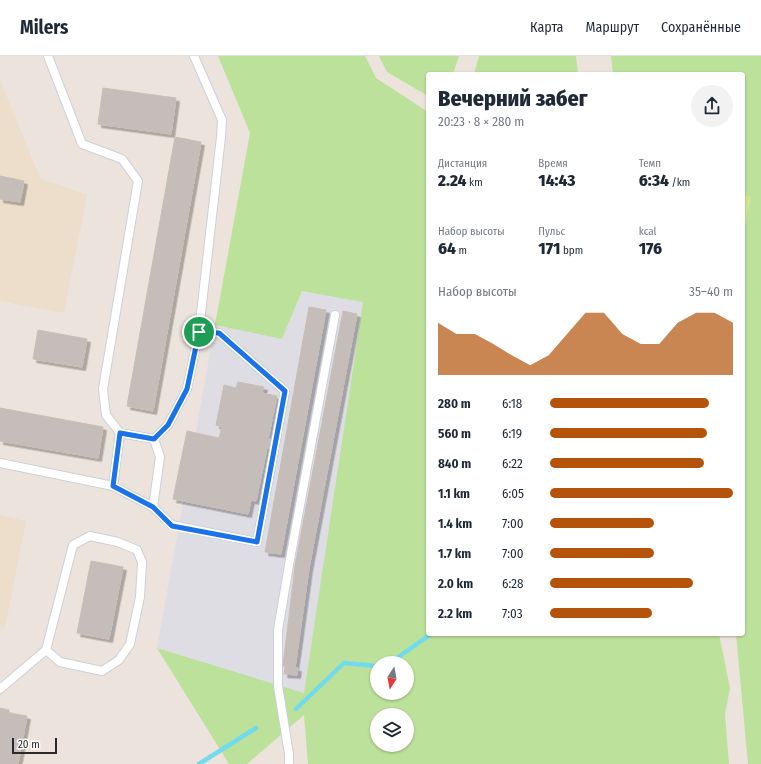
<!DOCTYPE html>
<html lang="ru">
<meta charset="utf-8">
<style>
body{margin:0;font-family:"Fira Sans Condensed",sans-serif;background:#f2f2f3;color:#1f2937;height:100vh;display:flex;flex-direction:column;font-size:15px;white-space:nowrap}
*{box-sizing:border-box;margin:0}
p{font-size:13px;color:#747a83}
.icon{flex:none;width:22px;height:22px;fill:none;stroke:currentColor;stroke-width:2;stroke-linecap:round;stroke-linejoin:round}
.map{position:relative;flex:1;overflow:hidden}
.sheet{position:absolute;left:426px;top:16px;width:319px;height:564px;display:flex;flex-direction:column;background:#fff;border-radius:4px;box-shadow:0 1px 3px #0004}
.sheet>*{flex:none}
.needle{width:26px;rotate:191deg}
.buttons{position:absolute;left:370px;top:600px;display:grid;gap:8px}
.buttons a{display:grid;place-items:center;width:44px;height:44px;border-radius:50%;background:#fff;box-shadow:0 1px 3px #0004;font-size:20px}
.scale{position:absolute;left:12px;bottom:10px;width:45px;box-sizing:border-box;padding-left:4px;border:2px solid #2a2a2a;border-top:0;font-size:11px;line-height:14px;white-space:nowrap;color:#2a2a2a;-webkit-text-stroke:3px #fff;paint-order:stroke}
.pin{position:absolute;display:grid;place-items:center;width:34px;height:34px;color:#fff;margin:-17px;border:2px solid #fff;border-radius:50%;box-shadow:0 1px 4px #0007}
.round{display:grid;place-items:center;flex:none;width:42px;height:42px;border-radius:21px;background:#f2f2f3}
.headline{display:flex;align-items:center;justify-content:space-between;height:68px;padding:0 12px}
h1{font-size:22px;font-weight:800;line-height:30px}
.stats{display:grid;grid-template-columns:repeat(3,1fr);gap:6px;height:68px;padding:4px 12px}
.stats div{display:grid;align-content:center}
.stats b{font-size:17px;font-weight:800}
.stats small{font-size:11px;font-weight:400}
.stats p{font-size:11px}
.chart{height:112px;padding:8px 12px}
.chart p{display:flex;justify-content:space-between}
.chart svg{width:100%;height:72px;margin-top:4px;fill:#b45309;opacity:.7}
ul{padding:0 12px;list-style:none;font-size:13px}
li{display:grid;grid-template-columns:64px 48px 1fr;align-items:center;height:30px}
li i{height:10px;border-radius:5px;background:#b45309}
header{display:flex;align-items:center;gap:24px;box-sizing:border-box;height:56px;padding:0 20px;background:#fff;border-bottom:1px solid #e0e1e3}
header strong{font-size:19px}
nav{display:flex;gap:22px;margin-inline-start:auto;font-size:14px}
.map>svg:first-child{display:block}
.industrial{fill:#dedde4}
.education{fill:#eddecc}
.green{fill:#bce19a;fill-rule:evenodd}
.pitch{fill:#d0e896}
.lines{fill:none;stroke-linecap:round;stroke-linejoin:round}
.stream{stroke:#72dbeb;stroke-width:4.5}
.building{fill:#c4bdb9;stroke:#c7beb6;filter:url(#shadow)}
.lane-casing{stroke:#cad0db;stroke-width:10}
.lane{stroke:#fff;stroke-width:8}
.route-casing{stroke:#fff;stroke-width:8}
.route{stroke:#1a73e8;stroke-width:5}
</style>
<header>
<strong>Milers</strong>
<nav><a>Карта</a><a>Маршрут</a><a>Сохранённые</a></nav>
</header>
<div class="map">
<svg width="761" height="708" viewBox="0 0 761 708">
<defs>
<filter id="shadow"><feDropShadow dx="3.5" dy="3.5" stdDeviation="0" flood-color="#0004"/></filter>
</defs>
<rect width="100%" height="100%" fill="#ece3dc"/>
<path class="industrial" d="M302 235 363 245 304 638 157 592 215 269 282 283Z"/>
<path class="education" d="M0 24 40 122 87 139 64 257 0 245Z
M0 459 26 465 5 572 0 571Z"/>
<path class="green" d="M218 0H365L376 22 428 56V578H719L730 632 725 658 729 708H308L304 659 247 708H229L157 592 304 637 363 246 302 235 282 283 215 269 250 77ZM377 607H407V637H377ZM377 659H407V689H377Z
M379 0H459L453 18H428V40L387 16Z
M479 0H576L578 18H474Z
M611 0H761V708H748L736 578H743V18H613Z"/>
<path class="pitch" d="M743 139 751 141 743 177Z"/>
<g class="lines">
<path class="stream" d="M390 607 431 578
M296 653 344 607 377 610
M199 708 256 672"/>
</g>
<path class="building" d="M103 32 176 42 171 78 98 68Z
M175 81 201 86 153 355 127 350Z
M0 120 24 125 20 146 0 143Z
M309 251 326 254 281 498 265 496Z
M343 255 357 258 309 512 295 612H298L297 619 284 618 285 610H283L295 510Z
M38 274 87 283 82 311 33 303Z
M238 326 264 331 262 337 277 340 268 383 274 384 273 393 267 392 256 445 251 444 248 458 173 443 187 375 219 382 222 371 216 369 224 329 236 332Z
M0 352 103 371 98 402 0 385Z
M91 505 123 511 109 583 77 577Z
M0 652 9 654V657L27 660 18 708H0Z"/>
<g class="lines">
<defs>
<path id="lane" d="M120 377 154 383 168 369 187 333 199 275 221 81 222 64 194 0
M0 407 113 430 120 377 106 359 103 333 138 125 122 103 82 88 48 0
M113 430 153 451 172 469 257 486 285 335 219 277 199 275
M153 451 160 401 154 383
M0 633 46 594 73 489 90 480 118 486 137 494 142 506 140 541 130 588 119 604 102 615 60 606 46 594
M289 708V698L278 630V574L289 509 335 259"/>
</defs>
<use href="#lane" class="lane-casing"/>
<use href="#lane" class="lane"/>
</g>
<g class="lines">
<defs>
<path id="route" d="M199 276 219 277 285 335 257 486 172 470 153 451 113 430 120 377 154 383 168 369 187 333Z"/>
</defs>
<use href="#route" class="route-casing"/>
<use href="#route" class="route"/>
</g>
</svg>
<div class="buttons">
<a><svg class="needle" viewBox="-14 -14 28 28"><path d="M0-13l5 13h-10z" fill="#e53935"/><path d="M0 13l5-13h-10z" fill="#747a83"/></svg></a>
<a><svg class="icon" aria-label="layers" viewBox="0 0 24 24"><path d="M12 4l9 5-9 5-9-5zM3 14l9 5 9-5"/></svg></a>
</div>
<div class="scale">20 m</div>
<div class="pin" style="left:199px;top:276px;background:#1e9e55"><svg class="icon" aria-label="arrive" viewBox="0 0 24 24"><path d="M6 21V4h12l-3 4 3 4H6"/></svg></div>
<section class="sheet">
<div class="headline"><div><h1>Вечерний забег</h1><p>20:23 · 8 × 280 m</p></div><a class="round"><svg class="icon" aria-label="share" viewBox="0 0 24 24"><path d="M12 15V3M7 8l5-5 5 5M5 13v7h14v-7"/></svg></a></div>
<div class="stats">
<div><p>Дистанция</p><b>2.24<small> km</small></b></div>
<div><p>Время</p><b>14:43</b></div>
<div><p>Темп</p><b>6:34<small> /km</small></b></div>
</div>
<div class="stats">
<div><p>Набор высоты</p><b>64<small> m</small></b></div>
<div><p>Пульс</p><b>171<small> bpm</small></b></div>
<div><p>kcal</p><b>176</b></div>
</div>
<div class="chart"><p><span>Набор высоты</span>35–40 m</p>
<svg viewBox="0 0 160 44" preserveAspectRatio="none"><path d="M0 44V12L10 19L20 19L30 25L40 32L50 38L60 32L70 19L80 6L90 6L100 19L110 25L120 25L130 12L140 6L150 6L160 12V44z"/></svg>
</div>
<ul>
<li><b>280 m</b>6:18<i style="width:87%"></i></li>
<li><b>560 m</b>6:19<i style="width:86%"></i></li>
<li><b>840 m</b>6:22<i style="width:84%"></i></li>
<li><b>1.1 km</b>6:05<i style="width:100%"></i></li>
<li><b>1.4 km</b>7:00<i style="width:57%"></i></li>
<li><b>1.7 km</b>7:00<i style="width:57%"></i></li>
<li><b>2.0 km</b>6:28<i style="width:78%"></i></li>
<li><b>2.2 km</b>7:03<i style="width:56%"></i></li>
</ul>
</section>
</div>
